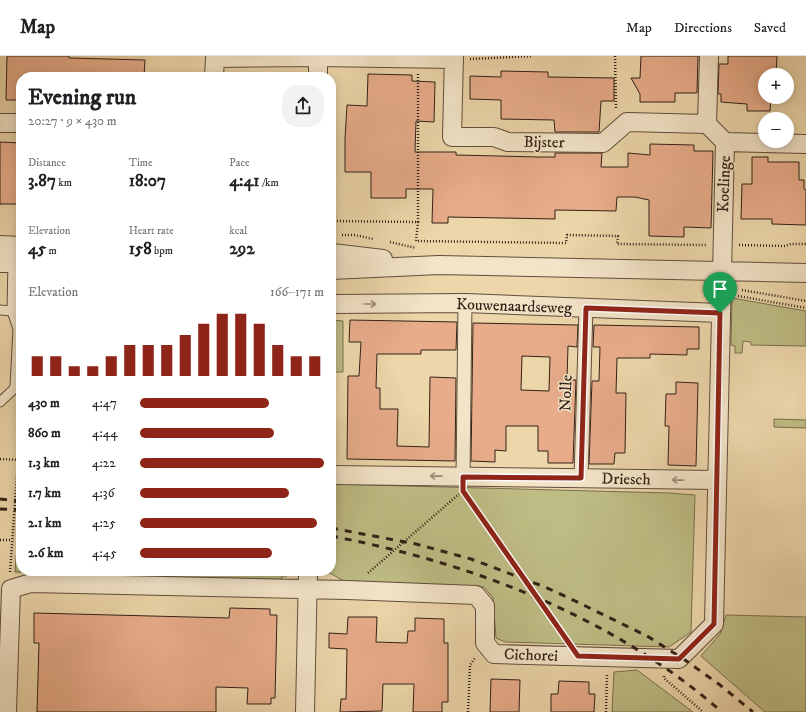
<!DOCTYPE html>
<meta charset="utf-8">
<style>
body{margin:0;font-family:"IM FELL DW Pica",serif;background:#f2f2f2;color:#202124;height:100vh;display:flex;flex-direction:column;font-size:15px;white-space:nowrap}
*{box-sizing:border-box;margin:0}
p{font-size:13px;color:#757577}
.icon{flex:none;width:22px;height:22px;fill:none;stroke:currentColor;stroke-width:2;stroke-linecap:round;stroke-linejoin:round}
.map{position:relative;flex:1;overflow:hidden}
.details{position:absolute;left:16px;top:16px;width:320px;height:504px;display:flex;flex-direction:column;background:#fff;border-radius:16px;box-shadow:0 2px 10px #0003}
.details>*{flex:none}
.tools{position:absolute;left:758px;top:12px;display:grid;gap:8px}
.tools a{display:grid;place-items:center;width:36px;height:36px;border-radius:50%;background:#fff;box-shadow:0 2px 10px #0003;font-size:20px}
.pin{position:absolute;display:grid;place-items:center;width:34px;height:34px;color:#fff;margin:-41px -17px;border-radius:50% 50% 50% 0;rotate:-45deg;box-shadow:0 0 4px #0007}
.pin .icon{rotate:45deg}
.round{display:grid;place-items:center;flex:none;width:42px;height:42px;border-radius:16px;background:#f2f2f2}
.summary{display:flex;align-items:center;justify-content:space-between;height:68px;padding:0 12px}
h1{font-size:22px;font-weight:700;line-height:30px}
.metrics{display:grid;grid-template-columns:repeat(3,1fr);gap:6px;height:68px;padding:4px 12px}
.metrics div{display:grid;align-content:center}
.metrics b{font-size:17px;font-weight:700}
.metrics small{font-size:11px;font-weight:400}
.metrics p{font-size:11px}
.chart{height:112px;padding:8px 12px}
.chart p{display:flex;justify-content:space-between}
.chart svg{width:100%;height:72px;margin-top:4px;stroke:#8f2418;stroke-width:6}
ul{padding:0 12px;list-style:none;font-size:13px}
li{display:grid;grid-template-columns:64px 48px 1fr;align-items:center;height:30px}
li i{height:10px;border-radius:5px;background:#8f2418}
header{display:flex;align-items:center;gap:24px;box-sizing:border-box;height:56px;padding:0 20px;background:#fff;border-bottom:1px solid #e0e0e0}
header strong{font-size:19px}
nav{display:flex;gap:22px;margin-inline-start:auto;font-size:14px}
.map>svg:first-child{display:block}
.green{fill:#bebc84;stroke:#786e4e}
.building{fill:#e8ac8a;stroke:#312117;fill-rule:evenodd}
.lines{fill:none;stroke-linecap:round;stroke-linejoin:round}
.service-casing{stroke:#604e3c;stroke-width:11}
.pedestrian-casing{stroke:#604e3c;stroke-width:15}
.minor-casing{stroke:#604e3c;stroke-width:20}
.path{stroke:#312117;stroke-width:2.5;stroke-dasharray:1 2;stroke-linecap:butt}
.service{stroke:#f3e4c8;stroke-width:9}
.pedestrian{stroke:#f3e4c8;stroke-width:13}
.minor{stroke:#f3e4c8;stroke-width:18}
.rail{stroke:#312117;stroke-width:3;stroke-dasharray:7 7;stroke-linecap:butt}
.oneway{stroke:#9c8c78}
.route-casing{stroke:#fff;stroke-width:8}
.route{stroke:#8f2418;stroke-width:5}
.labels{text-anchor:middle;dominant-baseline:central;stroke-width:3;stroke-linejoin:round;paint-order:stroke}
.street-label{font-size:16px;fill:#312117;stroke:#f3e4c8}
</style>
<header>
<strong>Map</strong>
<nav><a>Map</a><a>Directions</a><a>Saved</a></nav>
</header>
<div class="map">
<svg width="806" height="656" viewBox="0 0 806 656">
<rect width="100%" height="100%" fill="#ecd6aa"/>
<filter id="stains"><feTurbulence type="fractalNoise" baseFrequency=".005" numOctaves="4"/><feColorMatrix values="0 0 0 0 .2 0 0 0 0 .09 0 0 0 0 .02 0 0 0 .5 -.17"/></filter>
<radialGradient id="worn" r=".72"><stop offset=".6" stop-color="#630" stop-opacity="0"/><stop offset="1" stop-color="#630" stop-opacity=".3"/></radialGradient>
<path class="green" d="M732 242 806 255V290L751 289V286L743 285 742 297H735V290L731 289Z
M332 264 343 265V316H331Z
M774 363 806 364V372L774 371Z
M331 428 669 437 695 439 691 576 669 591 505 586 496 582 493 542 484 531 344 525 326 515H331Z
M18 479H21V515H287V520H282V527L53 519 49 517 15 516Z
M726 559 806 561V656H765L701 600 720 578Z
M637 614 693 656H612L614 616Z"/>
<path class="building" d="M7 0H69V2L145 4 144 21 21 20V44H6Z
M641 0H698L697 37H675V46H640V38L631 22H640Z
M728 0H777L776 19H765V41H771L770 55H747V48L721 46V38H718L719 8H728Z
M501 15 548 16V21L614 22V45H601L599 76H555L554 64 501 63V44L470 43V20L501 21Z
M368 18 412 19V25L435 26 434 66 416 65 415 96H456V99L539 101H555V97H602L601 111H628V97L650 99V88L694 89V95H713L711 172 684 171V181L649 180V144L635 141H617L616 155 555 154V163L448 161V167H432L433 133H406V142H371V116H345V83L347 49 367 50Z
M0 86 21 87V148H0Z
M752 101H768V106H799V124H804V133L806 134V169L772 168V163H741L742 128H752Z
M350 264 457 266 456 294H421V298H377L376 332H380V353H398L397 390 429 391 430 321 456 322 455 405 347 403 348 320H359L361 286H349Z
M473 267 578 269 577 291 568 290 567 324H576L573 407H548V395H538V370H506V395L495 394V406L471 405ZM522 300 550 301 549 335 521 334Z
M594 269 699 271V293H687V299L650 298V302H617L616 337H626L625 397H615L614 408H589L592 325H599L600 291H593Z
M676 326 698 327 696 410 668 409 669 370H665L666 338H676Z
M230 552 270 553V559H277L275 642H271V648H247L248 632 216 631V656H37L39 587H34V557L229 562Z
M348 561H377L376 586 407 587 408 575H415V562L444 563V587H448V646H442V656H413L414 628H383L382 655 340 656 341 643H346L347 593 329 592V577L347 578Z
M491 623 520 624 519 656H490Z
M559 625 589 626V638H595L594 656H551V638H558Z"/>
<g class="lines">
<defs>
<path id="service" d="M0 254 12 255
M0 346 13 334 15 330 18 273 12 255 13 205"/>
<path id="pedestrian" d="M463 421 465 247
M581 422 586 252"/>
<path id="minor" d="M454 0 452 81H494L508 86 603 87 627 66 707 68
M214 21 215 2 318 1 454 3
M318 21V0
M0 67H21
M725 86 806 88
M0 189 21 190
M332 197 383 203
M0 207H21
M331 214 439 209 806 217
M331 248 465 247 720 257
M331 419 717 424
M7 656 11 533 31 527 347 534 476 539 485 550V587L494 598 679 603 714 568 725 86 707 68 709 0
M305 656 308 515"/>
</defs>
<use href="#service" class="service-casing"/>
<use href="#pedestrian" class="pedestrian-casing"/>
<use href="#minor" class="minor-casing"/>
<path class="path" d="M615 0 616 53
M470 3 533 0
M331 165 418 166 416 185 566 187 567 179 618 180 617 188 706 189
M418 166V18
M342 179H355L373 183
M390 186 416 192
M739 189 785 190 791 188H806
M742 234 806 245
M738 240 806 252
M0 403 21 404
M465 438 567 583
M0 484H11
M10 516 18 405
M368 517 459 438
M664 620V622L703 656
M468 656 470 609 475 602
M606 656 607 617"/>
<use href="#service" class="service"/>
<use href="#pedestrian" class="pedestrian"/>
<use href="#minor" class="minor"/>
<path class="rail" d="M0 443 21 445
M0 453 21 454
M331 472 416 488 471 503 545 531 571 543 647 580 685 604 720 629 753 656
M331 480C472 507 612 560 722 656"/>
</g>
<defs><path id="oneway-shaft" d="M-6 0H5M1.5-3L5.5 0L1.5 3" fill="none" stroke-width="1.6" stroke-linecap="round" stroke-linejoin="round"/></defs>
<g class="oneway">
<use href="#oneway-shaft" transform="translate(370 248)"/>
<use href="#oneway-shaft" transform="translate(436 420) rotate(-179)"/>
<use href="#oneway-shaft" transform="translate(678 424) rotate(-179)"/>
</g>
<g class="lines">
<defs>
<path id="route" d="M586 252 720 257 714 568 679 603 578 600 463 435V421L581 422Z"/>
</defs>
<use href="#route" class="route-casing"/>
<use href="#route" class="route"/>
</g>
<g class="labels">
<g class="street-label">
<text transform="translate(544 86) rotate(1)">Bijster</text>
<text transform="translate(724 128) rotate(-88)">Koelinge</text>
<text transform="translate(514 250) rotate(2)">Kouwenaardseweg</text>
<text transform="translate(566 337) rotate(-88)">Nolle</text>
<text transform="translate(626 423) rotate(1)">Driesch</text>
<text transform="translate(531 599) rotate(2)">Cichorei</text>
</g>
</g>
<rect width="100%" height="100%" filter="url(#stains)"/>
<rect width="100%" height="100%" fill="url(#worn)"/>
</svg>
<div class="tools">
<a>+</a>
<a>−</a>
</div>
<div class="pin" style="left:720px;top:257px;background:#1e9e55"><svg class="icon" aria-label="arrive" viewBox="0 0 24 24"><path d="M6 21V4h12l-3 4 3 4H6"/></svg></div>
<section class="details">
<div class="summary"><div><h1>Evening run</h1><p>20:27 · 9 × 430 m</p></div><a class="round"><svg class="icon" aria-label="share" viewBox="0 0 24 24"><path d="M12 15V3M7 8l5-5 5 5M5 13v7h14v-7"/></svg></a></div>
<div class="metrics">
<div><p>Distance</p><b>3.87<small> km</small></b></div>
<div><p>Time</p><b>18:07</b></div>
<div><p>Pace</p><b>4:41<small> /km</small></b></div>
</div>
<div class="metrics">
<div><p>Elevation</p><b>45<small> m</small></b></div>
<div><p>Heart rate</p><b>158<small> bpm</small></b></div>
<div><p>kcal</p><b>292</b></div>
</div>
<div class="chart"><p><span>Elevation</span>166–171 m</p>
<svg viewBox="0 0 160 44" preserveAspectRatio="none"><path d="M5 44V32M15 44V32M25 44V38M35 44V38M45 44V32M55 44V25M65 44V25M75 44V25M85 44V19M95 44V12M105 44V6M115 44V6M125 44V12M135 44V25M145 44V32M155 44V32"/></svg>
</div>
<ul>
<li><b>430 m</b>4:47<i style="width:70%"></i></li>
<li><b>860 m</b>4:44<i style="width:73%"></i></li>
<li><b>1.3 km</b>4:22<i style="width:100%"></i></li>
<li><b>1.7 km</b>4:36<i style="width:81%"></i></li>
<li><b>2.1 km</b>4:25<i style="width:96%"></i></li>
<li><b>2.6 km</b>4:45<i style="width:72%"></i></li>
</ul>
</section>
</div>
